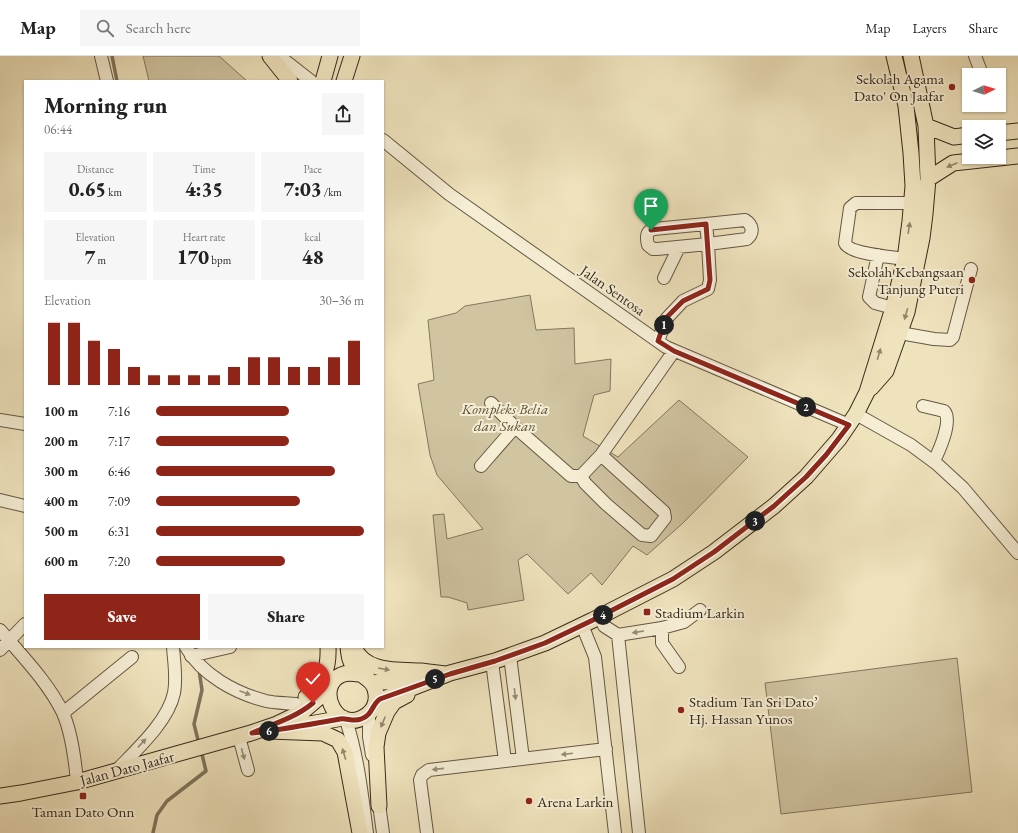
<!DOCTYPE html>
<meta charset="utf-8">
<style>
body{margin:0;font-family:"EB Garamond",serif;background:#f6f6f6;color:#222;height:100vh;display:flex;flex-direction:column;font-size:15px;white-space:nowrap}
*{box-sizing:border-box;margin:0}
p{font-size:13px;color:#767676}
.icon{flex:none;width:22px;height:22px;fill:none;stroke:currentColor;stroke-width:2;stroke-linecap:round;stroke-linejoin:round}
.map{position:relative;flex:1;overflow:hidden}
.side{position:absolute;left:24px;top:24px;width:360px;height:568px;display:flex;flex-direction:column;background:#fff;border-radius:0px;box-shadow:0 1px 3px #0004}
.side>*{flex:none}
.needle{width:26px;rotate:85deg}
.tools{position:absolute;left:962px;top:12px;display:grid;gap:8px}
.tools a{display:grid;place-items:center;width:44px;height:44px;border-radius:0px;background:#fff;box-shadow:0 1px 3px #0004;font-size:20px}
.pin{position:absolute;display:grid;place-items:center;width:34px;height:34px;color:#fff;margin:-41px -17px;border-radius:50% 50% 50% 0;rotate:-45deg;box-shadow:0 0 4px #0007}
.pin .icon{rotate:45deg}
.km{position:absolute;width:20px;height:20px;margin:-10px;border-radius:50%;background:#222;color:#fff;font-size:11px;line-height:20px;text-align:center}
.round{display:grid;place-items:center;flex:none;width:42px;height:42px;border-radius:0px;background:#f6f6f6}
.head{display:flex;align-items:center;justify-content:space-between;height:68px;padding:0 20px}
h1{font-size:22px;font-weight:800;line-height:30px}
.metrics{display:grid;grid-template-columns:repeat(3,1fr);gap:6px;height:68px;padding:4px 20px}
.metrics div{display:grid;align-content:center;border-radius:0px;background:#f6f6f6;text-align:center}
.metrics b{font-size:20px;font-weight:800}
.metrics small{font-size:11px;font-weight:400}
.metrics p{font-size:11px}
.chart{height:112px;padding:8px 20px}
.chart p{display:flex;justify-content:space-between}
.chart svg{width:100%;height:72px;margin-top:4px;stroke:#8f2418;stroke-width:6}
.button{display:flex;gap:8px;margin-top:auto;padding:8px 20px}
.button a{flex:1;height:46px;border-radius:0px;background:#8f2418;color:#fff;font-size:16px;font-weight:800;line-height:46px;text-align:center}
.button a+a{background:#f6f6f6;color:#222}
ul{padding:0 20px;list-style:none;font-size:13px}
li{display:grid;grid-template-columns:64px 48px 1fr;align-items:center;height:30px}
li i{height:10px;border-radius:5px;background:#8f2418}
header{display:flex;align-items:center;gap:24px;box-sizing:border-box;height:56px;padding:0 20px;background:#fff;border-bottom:1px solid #e0e0e0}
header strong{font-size:19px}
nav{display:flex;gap:22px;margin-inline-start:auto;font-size:14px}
.search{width:280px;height:36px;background:#f6f6f6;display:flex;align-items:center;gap:10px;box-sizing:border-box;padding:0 14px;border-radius:0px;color:#767676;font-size:15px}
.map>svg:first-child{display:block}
.green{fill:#d0c4a1;stroke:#83775e}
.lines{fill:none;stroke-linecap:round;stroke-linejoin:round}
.stream{stroke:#7f735b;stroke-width:3.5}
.minor-casing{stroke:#645843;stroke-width:14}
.major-casing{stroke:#362a1a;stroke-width:17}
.minor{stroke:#f5edd4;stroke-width:12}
.major{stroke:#efe3bd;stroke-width:15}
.oneway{fill:#92866c}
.oneway2{fill:#968c77}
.route-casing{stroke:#fff;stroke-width:8}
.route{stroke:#8f2418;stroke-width:5}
.poi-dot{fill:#8f2418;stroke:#f5edd4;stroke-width:1.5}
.labels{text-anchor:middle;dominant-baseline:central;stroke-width:4;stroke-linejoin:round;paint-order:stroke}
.poi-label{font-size:15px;fill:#362a1a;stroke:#f5edd4;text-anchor:start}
.street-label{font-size:15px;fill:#362a1a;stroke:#f5edd4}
.park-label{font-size:15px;font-style:italic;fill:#5c503c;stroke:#f5edd4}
</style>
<header>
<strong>Map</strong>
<div class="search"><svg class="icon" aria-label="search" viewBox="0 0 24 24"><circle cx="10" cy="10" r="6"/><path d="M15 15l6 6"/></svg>Search here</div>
<nav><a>Map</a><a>Layers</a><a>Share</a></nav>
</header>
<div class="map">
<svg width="1018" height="777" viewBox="0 0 1018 777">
<rect width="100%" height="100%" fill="#efe3bd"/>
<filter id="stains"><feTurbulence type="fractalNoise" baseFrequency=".005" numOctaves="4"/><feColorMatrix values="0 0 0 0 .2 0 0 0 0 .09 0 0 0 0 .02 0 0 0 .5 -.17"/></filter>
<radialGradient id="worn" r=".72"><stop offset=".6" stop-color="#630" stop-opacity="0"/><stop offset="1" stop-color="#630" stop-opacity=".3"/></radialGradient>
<path class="green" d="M143 0H219L247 25H149Z
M530 239 536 274 574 272 575 308 611 303 610 335 594 339 583 380 618 401 679 344 748 401 683 467 647 499 633 490 602 529 591 517 568 538 527 498 518 504 524 544 468 554 467 547 448 541H441L433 459 444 458 447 483 483 473 437 419 430 399 418 328 434 324 428 264 456 257 465 250Z
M957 602 972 736 781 758 765 627Z"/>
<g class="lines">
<path class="stream" d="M112 0 117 25
M199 614 202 634 194 668 199 688
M153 777 157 759 167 745 206 715 201 694"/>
<defs>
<path id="minor" d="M101 0 107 25
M279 0 311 25
M975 0 980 13
M383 84 449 138 666 291 849 369
M878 199 869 241 875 247 893 252
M905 203C893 201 849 198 845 187L850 152 856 147H912
M664 222 679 191
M900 277 934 283 950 284 953 281 971 213
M658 285 667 262 683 245 708 233 710 224 708 188 747 183C754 177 753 169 745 164L706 168 708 188 657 193H653L648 189C646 181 646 175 654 173L706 168
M491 347 515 371
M923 350 944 355C953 364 939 395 934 405
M856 358 911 389 938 409 963 432 1018 497
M0 364 25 368
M481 410 515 371 571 420H581L601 399
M581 420 585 427 606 448 642 479 651 480 665 462 664 456 601 399 674 295
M0 444 25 450
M600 560 604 570 618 579 662 572 684 566 700 554
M582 569 595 601 615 777
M662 572V587L679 611
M0 574C22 600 48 626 63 657 72 678 75 703 77 726
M618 579 639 777
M186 591C202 619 235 637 266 645 275 647 286 647 296 648
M0 594 25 568
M191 600 230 591
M510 600 523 703
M492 606 505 705
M63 657 132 601
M369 658V681L372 699
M346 664C358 701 362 739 367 777
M239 681 248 714
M116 715C135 695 168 666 174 637 177 622 174 606 173 591
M378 741 383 777
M427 777 420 724 422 719 429 714 606 693"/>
<path id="major" d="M270 0 290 25
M323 25 330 0
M344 25 352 0
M926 70 954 81 969 79
M999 77 1018 75
M928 123 953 107 1018 100
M871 332 886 315 907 256 922 182 925 158 928 123 926 70 911 0
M348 591C349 598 349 605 354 611 361 621 375 623 376 638 377 646 374 654 367 659 337 681 314 631 341 619 347 616 353 617 359 618
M354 591C364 617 398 614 421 615 429 616 437 617 446 618
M372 627 416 623
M306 641C323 627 329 614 328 591
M376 646 450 617 495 605 545 587 593 564 673 523 714 496 774 450 806 421 839 383 856 358 867 336 893 252 905 203 910 165 913 130 911 97 906 50 894 0
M304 669 343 662
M269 675 323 677 338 684 345 696 360 777
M0 740 21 737 77 726 251 677 277 668 302 656 330 632
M379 750 376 691 378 677 387 656 394 646 407 639"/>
</defs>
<use href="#minor" class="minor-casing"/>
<use href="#major" class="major-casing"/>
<use href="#minor" class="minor"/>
<use href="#major" class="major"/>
</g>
<defs><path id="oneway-solid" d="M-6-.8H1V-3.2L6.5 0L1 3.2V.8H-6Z"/></defs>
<g class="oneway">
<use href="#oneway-solid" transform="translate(952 109) rotate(157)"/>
<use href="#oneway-solid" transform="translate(909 172) rotate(-81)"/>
<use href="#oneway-solid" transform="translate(906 258) rotate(106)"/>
<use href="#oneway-solid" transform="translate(879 298) rotate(-74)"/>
<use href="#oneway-solid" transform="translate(384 613) rotate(10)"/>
<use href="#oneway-solid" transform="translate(383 666) rotate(112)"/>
<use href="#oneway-solid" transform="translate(344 698) rotate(-107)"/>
</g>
<g class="oneway2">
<use href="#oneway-solid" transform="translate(638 576) rotate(171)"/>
<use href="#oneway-solid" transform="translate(245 637) rotate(21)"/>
<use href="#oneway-solid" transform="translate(515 638) rotate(83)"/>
<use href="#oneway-solid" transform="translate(142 687) rotate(-47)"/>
<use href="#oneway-solid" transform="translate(243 698) rotate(75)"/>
<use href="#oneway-solid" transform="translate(567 698) rotate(173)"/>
<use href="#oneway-solid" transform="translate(438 713) rotate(174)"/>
</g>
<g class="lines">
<defs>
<path id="route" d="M313 647C295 662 273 668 252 677 281 674 311 668 340 663 347 662 354 666 361 663 373 659 372 648 380 643L450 618 495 605 545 587 593 564 673 523 714 496 774 450 806 421 826 399 849 369 674 295 658 285 666 262 683 245 708 233 710 224 706 168 651 174"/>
</defs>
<use href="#route" class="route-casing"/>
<use href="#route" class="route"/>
</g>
<g class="poi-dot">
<circle cx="952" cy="31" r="4"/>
<circle cx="972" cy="224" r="4"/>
<rect x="643" y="552" width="8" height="8" rx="2"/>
<circle cx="681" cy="654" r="4"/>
<rect x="79" y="736" width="8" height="8" rx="2"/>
<circle cx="529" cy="745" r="4"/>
</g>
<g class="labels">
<g class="poi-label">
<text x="944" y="22" text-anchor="end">Sekolah Agama<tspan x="944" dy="17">Dato' On Jaafar</tspan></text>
<text x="964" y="215" text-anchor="end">Sekolah Kebangsaan<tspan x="964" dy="17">Tanjung Puteri</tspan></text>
<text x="655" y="556">Stadium Larkin</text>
<text x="689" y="645">Stadium Tan Sri Dato’<tspan x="689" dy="17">Hj. Hassan Yunos</tspan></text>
<text x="537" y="745">Arena Larkin</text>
<text x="83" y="755" text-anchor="middle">Taman Dato Onn</text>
</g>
<g class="street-label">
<text transform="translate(613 234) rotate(35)">Jalan Sentosa</text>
<text transform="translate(127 712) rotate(-15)">Jalan Dato Jaafar</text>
</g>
<g class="park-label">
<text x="505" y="352">Kompleks Belia<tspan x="505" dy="17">dan Sukan</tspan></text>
</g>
</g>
<rect width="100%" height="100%" filter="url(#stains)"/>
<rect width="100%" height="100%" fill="url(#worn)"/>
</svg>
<div class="tools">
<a><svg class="needle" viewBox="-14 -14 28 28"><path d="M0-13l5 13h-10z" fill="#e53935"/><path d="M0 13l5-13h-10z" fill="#767676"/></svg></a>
<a><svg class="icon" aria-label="layers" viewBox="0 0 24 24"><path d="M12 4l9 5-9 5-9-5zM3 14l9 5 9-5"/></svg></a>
</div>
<div class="pin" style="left:651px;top:174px;background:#1e9e55"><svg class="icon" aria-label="arrive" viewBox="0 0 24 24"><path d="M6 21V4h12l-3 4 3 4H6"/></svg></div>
<div class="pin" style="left:313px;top:647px;background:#d93025"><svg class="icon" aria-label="check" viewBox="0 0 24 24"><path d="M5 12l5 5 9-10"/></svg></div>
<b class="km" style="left:664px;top:269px">1</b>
<b class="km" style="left:806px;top:351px">2</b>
<b class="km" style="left:755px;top:465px">3</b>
<b class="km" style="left:603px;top:559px">4</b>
<b class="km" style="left:435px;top:623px">5</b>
<b class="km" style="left:269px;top:675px">6</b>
<section class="side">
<div class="head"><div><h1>Morning run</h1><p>06:44</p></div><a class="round"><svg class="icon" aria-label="share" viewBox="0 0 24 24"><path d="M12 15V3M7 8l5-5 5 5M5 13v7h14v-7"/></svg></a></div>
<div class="metrics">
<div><p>Distance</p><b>0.65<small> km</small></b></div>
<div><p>Time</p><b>4:35</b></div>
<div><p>Pace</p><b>7:03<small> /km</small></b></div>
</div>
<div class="metrics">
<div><p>Elevation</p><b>7<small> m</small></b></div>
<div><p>Heart rate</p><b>170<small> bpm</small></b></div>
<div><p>kcal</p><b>48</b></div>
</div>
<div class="chart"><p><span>Elevation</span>30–36 m</p>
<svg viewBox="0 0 160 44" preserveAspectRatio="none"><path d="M5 44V6M15 44V6M25 44V17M35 44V22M45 44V33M55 44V38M65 44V38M75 44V38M85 44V38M95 44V33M105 44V27M115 44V27M125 44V33M135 44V33M145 44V27M155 44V17"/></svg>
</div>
<ul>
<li><b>100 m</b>7:16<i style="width:64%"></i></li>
<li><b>200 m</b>7:17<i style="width:64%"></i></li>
<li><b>300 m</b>6:46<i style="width:86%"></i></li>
<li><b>400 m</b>7:09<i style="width:69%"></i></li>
<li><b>500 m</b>6:31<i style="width:100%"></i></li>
<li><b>600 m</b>7:20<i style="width:62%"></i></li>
</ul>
<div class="button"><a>Save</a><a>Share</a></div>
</section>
</div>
